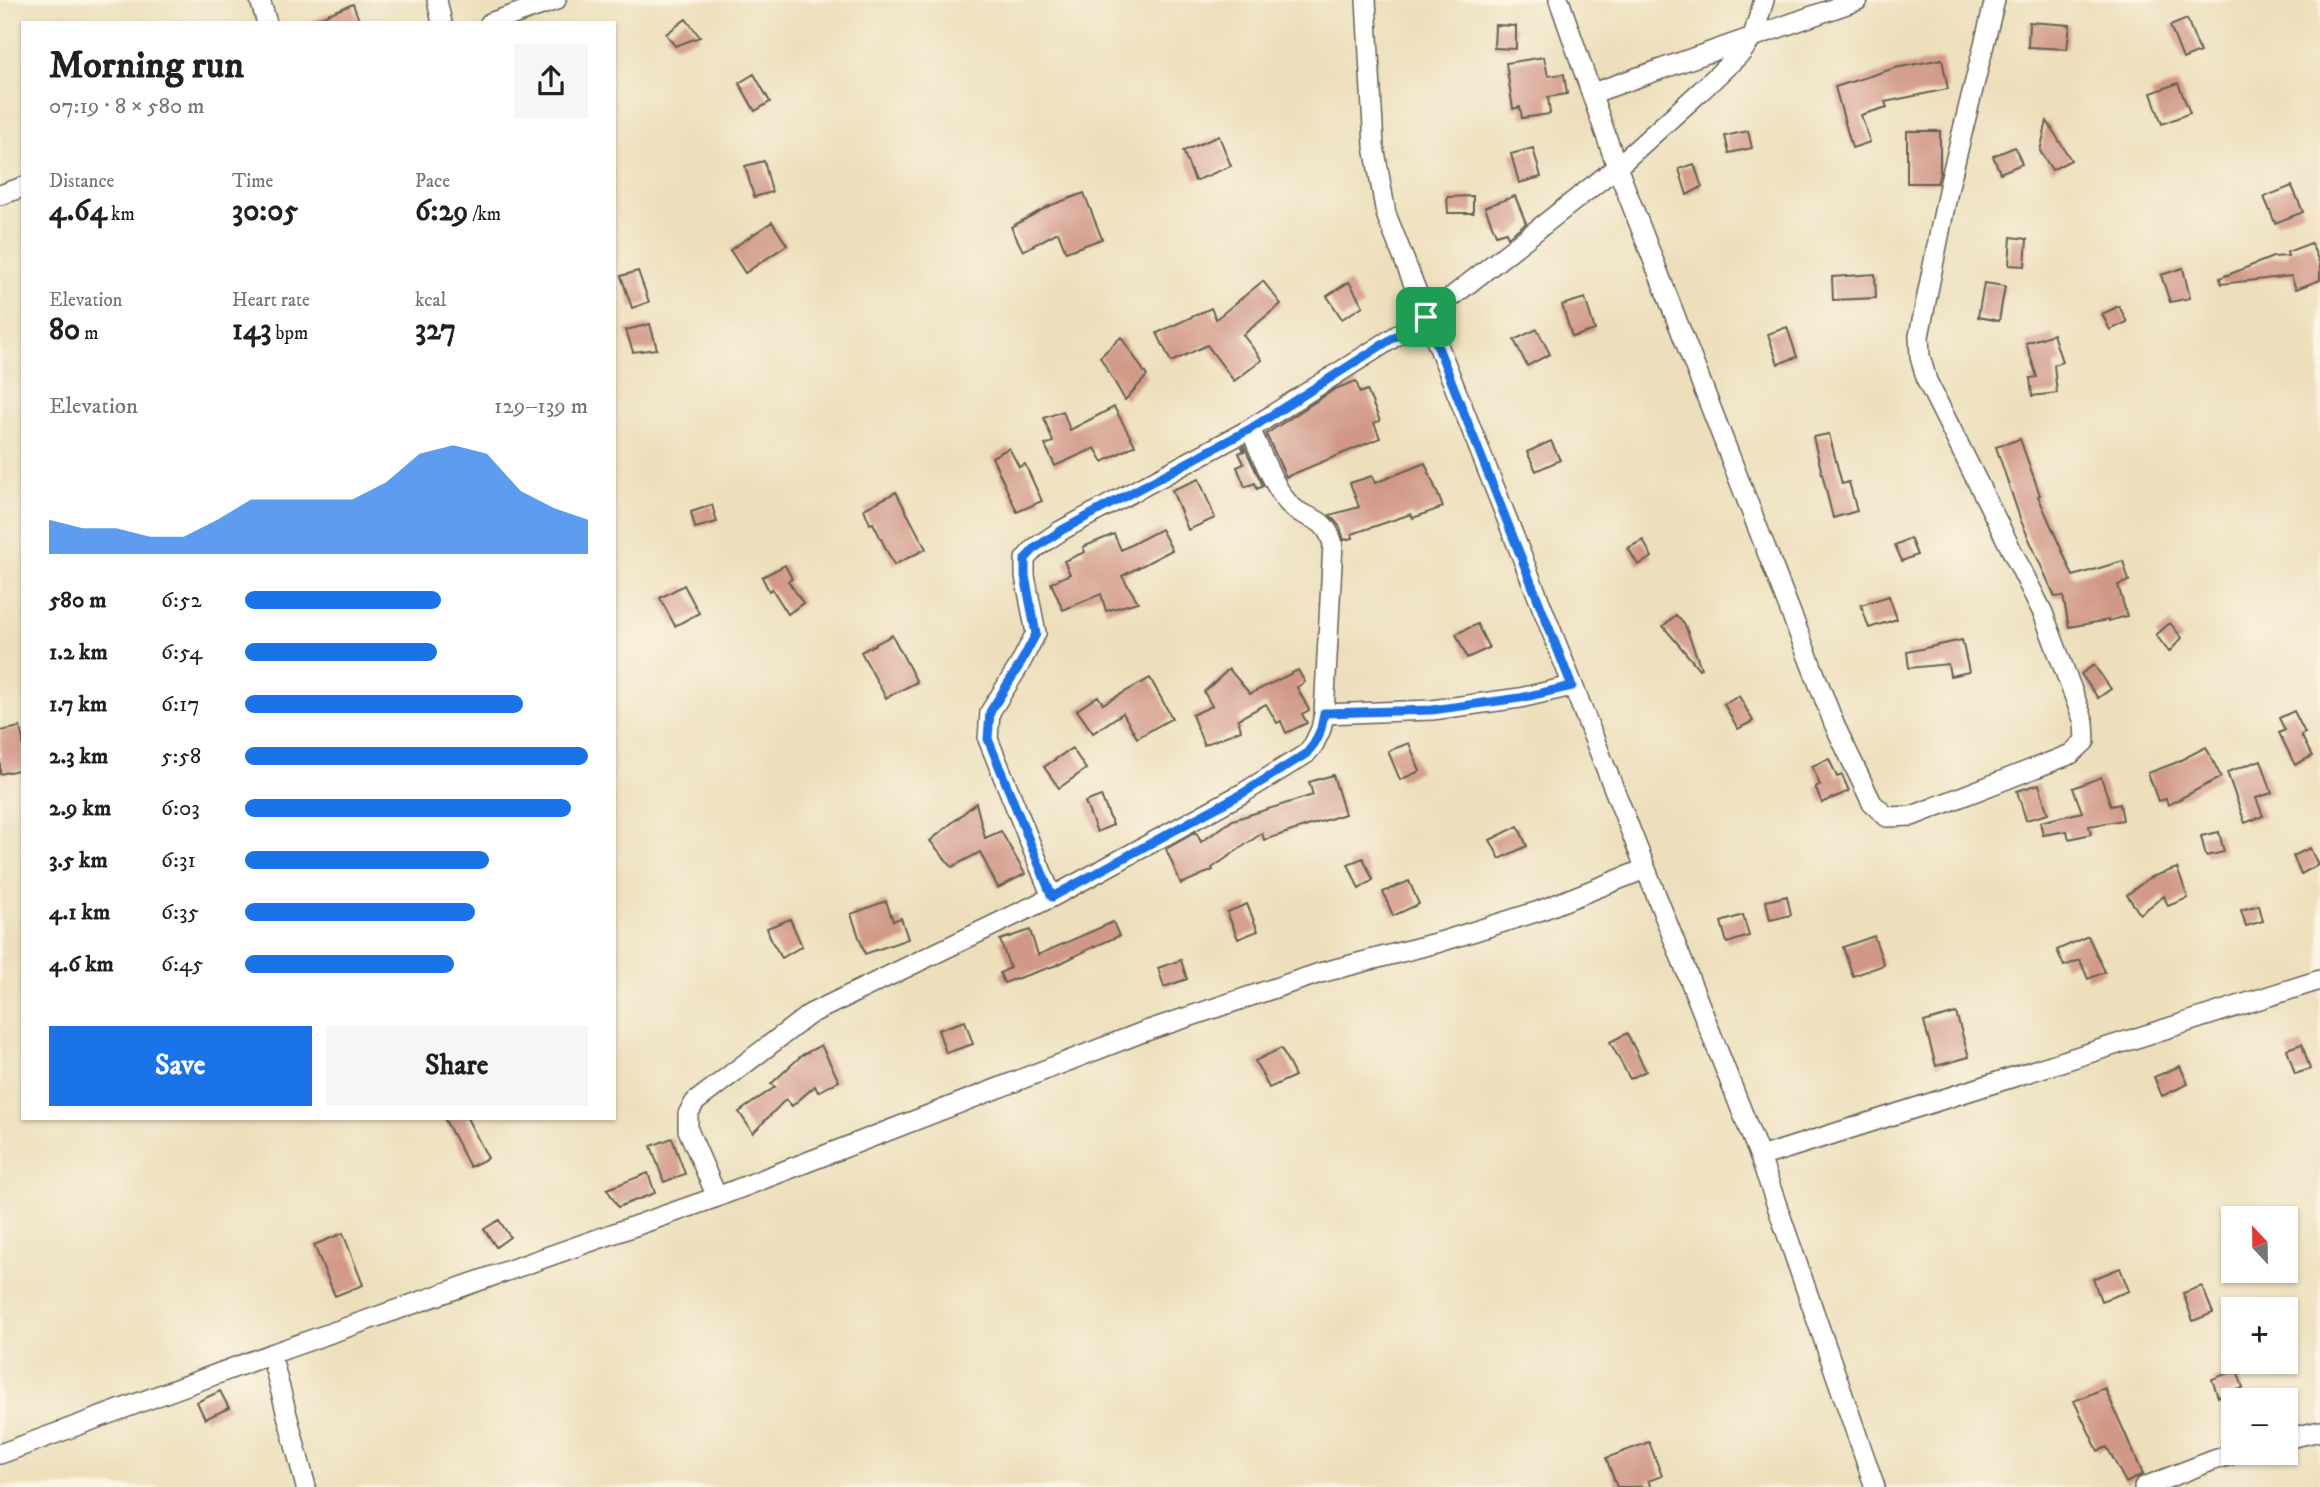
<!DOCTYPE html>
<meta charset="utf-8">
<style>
body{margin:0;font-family:"IM FELL DW Pica",serif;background:#f6f6f6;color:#202124;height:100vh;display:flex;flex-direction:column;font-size:26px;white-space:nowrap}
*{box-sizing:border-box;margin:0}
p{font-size:23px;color:#757577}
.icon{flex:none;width:38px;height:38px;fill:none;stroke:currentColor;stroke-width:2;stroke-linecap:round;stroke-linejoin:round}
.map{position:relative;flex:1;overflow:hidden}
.drawer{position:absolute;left:21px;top:21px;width:595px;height:1099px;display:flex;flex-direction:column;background:#fff;border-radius:0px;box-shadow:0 2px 5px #0004}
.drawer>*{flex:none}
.needle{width:46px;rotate:338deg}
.tools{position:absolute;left:2221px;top:1206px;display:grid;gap:14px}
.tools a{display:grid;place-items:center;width:77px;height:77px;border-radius:0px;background:#fff;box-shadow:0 2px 5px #0004;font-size:35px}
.pin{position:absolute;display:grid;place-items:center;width:60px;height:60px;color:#fff;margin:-30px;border-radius:14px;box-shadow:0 4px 10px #0006}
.round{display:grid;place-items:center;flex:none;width:74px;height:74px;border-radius:0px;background:#f6f6f6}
.overview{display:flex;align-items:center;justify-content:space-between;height:119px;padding:0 28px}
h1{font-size:38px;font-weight:800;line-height:52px}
.stats{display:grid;grid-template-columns:repeat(3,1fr);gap:10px;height:119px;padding:7px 28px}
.stats div{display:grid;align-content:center}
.stats b{font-size:30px;font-weight:800}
.stats small{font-size:19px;font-weight:400}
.stats p{font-size:19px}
.chart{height:196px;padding:14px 28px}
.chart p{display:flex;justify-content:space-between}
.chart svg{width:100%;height:126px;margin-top:7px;fill:#1a73e8;opacity:.7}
.primary-button{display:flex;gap:14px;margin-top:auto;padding:14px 28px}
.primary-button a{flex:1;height:80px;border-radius:0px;background:#1a73e8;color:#fff;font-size:28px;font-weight:800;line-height:80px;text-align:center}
.primary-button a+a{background:#f6f6f6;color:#202124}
ul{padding:0 28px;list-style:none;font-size:23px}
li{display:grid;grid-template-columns:112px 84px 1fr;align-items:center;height:52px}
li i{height:18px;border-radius:9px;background:#1a73e8}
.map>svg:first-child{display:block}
.building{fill:#d19887}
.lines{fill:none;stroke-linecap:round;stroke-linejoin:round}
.minor-casing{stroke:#656054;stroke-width:22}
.minor{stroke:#fff;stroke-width:19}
.route-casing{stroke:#fff;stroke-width:14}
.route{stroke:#1a73e8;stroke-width:9}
</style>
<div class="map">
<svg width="2320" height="1487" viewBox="0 0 2320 1487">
<rect width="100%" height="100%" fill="#fcf5e5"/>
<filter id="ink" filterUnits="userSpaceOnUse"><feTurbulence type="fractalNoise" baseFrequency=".0143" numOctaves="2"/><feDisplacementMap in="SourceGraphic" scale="14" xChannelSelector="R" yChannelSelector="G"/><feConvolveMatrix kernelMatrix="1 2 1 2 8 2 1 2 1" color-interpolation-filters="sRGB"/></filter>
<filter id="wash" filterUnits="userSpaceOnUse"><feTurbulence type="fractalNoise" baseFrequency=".00686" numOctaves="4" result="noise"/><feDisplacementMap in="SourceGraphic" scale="28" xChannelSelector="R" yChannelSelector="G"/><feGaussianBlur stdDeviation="1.57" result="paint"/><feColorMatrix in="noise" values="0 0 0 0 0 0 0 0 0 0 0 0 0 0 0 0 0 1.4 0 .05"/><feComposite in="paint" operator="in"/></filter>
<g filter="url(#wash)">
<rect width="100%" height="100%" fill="#eddfbc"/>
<g id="blocks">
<path class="building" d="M353 4 360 23H308V22Z
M686 19 700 37 675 46 666 34Z
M2187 19 2200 52 2183 59 2170 26Z
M2029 22 2070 25 2067 49 2028 47Z
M1495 25 1516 26V49L1494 48Z
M1544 57 1548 76 1564 74 1567 94 1548 97 1550 114 1522 118 1520 107 1513 109 1506 63Z
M1942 59 1948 89 1885 102 1887 107 1861 115 1870 142 1852 148 1835 87 1895 68Z
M754 74 770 102 755 111 739 83Z
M2178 83 2190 113 2162 124 2151 93Z
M2047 121 2071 160 2052 170 2040 151Z
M1748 131 1752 148 1729 153 1725 136Z
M1907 131H1940V173L1937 183H1907Z
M1219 136 1231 166 1195 181 1183 151Z
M2015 147 2022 164 2000 173 1993 156Z
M1533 148 1541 177 1519 183 1511 154Z
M764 161 772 192 754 197 745 166Z
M1694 164 1702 187 1687 195 1679 169Z
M2292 186 2303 212 2275 223 2264 197Z
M1084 193 1102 239 1066 252 1058 232 1023 251 1011 227 1049 206Z
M1473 196V213H1448L1447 197Z
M1515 196 1526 223 1508 237 1506 232 1496 235 1485 207Z
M772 222 787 245 745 273 730 250Z
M2011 237 2027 239 2025 266 2009 265Z
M2311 243 2320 264V280L2296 289 2291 276 2221 284 2220 278 2273 257 2288 256 2287 252Z
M2183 268 2190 298 2170 302 2161 275Z
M638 271 649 302 632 308 621 276Z
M1875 274 1876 298 1833 300 1832 277Z
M1263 281 1281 304 1243 335 1262 360 1234 381 1207 345 1171 362 1157 333 1211 308 1216 319Z
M1349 282 1363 306 1342 319 1327 296Z
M1984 283 2005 286 1999 321 1978 317Z
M1585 298 1595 330 1572 337 1562 305Z
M2119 306 2127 322 2110 330 2102 314Z
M650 324 657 349 633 352 626 330Z
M1787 327 1797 357 1778 364 1768 334Z
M1537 329 1550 354 1527 366 1514 340Z
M2053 334 2062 362 2054 365 2057 393 2032 396 2030 378 2037 377 2026 343Z
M1121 337 1147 376 1125 400 1100 357Z
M1356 381 1360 393 1367 390 1380 421 1374 423 1380 438 1286 477 1266 434 1335 389Z
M1114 407 1135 445 1103 462 1095 448 1055 466 1045 445 1053 442 1044 418 1063 411 1070 430Z
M1829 434 1842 484 1849 482 1857 511 1833 518 1813 437Z
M2020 439 2040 495 2038 496 2073 576 2123 561 2129 581 2118 585 2127 616 2108 621V620L2069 627 2063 596 2055 597 2021 521 1996 447Z
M1551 441 1560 460 1536 471 1527 452Z
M1244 446 1263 486 1257 489 1255 483 1245 487 1237 467 1244 464 1239 453 1244 451 1242 447Z
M1009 448 1019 467 1025 464 1042 501 1017 512 992 457Z
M1425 463 1443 507 1413 518 1411 514 1352 534 1353 538 1344 540 1340 527 1330 515 1359 507 1350 483 1372 476 1375 483Z
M1199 479 1215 518 1188 530 1172 490Z
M896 492 926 549 894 565 873 523 870 524 864 509Z
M712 505 717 522 695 528 691 512Z
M1161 529 1172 550 1122 576 1138 602 1106 611 1101 594 1063 610 1051 583 1070 574 1064 561 1085 552 1083 547 1114 534 1121 550Z
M1910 538 1917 555 1902 561 1895 545Z
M1643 540 1652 557 1638 565 1628 548Z
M785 565 792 579 788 581 803 603 788 614 772 589 769 591 762 577Z
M684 585 699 613 675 626 660 598Z
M1889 596 1897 619 1869 628 1861 605Z
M1676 615 1685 625 1701 668 1699 669 1663 626Z
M2170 623 2182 638 2169 652 2156 635Z
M1477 624 1489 648 1467 658 1456 634Z
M892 635 917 682 886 698 861 652Z
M1962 640 1969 672 1950 676 1948 664 1909 668 1907 652Z
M2094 665 2111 689 2098 698 2081 674Z
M1229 669 1250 694 1298 670 1305 682 1297 687 1309 710 1302 714 1307 723 1286 733 1281 721 1277 723 1266 704 1238 719 1241 730 1204 745 1192 715 1212 706 1204 692Z
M1150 678 1172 718 1137 738 1123 713 1093 733 1077 710 1098 696 1103 704Z
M1739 696 1753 721 1738 729 1724 704Z
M2294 711 2305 733 2301 735 2312 756 2295 765 2279 733 2285 730 2279 718Z
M20 727 23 740V769L0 774V731Z
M1409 743 1420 771 1400 780 1388 751Z
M2206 747 2221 777 2168 805 2166 799 2158 801 2148 773 2175 763Z
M1072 748 1086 769 1059 788 1044 767Z
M1829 759 1837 777 1842 775 1849 791 1822 803 1815 787 1820 785 1812 766Z
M2261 760 2272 793 2256 798 2263 816 2245 823 2227 772Z
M1333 775 1345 814 1264 840 1262 833 1212 868 1213 870 1181 884 1166 849 1196 832 1201 842 1233 820 1313 795 1309 782Z
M2101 777 2111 806 2120 804 2123 820 2089 826 2091 834 2069 839 2067 831 2043 835 2040 822 2082 812 2073 788Z
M2039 784 2048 814 2026 820 2017 791Z
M1101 796 1113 825 1097 832 1085 802Z
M976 803 985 838 1001 831 1025 874 998 888 980 852 952 867 930 841Z
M1518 826 1527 846 1500 859 1490 840Z
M2219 832 2224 852 2206 856 2201 836Z
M2310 848 2318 865 2301 874 2293 856Z
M1363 858 1373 880 1359 889 1348 864Z
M2177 868 2188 898 2168 906 2164 896 2140 914 2127 895 2149 878Z
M1409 881 1419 904 1393 916 1383 892Z
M1787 896 1791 915 1770 920 1766 901Z
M886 901 893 921 901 918 908 939 865 954 851 914Z
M1247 904 1258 931 1238 939 1227 912Z
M2259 905 2263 921 2246 926 2241 910Z
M1743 915 1749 936 1727 943 1721 922Z
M790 919 802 946 782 958 772 942 767 928Z
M1113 922 1119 936 1091 948 1057 965 1004 983 1000 973 1010 968 1000 940 1030 930 1038 955Z
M1874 936 1884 965 1853 976 1843 947Z
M2088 936 2105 972 2088 979 2080 960 2064 966 2057 950Z
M1181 960 1187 979 1164 987 1158 968Z
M1956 1013 1969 1057 1936 1066 1924 1022Z
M965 1021 973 1044 946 1053 938 1030Z
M1627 1033 1646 1071 1630 1079 1610 1042Z
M2302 1044 2310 1069 2295 1074 2287 1049Z
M821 1045 839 1081 818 1092 815 1086 792 1106 786 1099 753 1133 739 1112 775 1087 771 1084 802 1055Z
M1281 1048 1295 1076 1269 1088 1255 1061Z
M2180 1066 2188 1084 2162 1096 2154 1077Z
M444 1118H467L488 1158 470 1167Z
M672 1138 685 1174 664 1182 651 1146Z
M648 1173 655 1193 618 1207 607 1189Z
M499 1220 510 1237 496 1247 484 1229Z
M343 1233 363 1285 335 1296 314 1245Z
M2120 1268 2129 1291 2101 1301 2093 1279Z
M2202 1286 2213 1313 2193 1321 2183 1293Z
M2237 1370 2243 1388 2218 1397 2212 1379Z
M2105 1388 2143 1474 2126 1483 2107 1447 2098 1451 2074 1401Z
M220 1391 229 1408 205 1419 197 1402Z
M1649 1442 1662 1476 1648 1481 1651 1487H1617L1606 1458Z"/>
</g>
</g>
<g filter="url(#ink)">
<use href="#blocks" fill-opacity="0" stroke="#656054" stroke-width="2"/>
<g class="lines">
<defs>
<path id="minor" d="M260 0 267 23
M437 0 442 23
M1366 0 1374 146 1386 214 1760 1157 1875 1487
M1559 0 1617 167 1835 726 1872 803 1887 817 1912 816 2071 754 2085 741 2084 722 2043 613 1927 381 1920 356 1919 336 1949 186 1995 0
M490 23 556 0
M1593 93 1858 0
M0 195 23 187
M1324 714 1432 710 1520 698 1572 686
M1052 897 988 739 990 712 1019 666 1036 633 1025 576V559L1035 548 1062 530 1250 429 1426 317 1617 167 1702 90 1742 52 1753 36 1764 0
M1760 1157 2320 980
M717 1197 688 1130V1114L695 1102 810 1014 1052 897 1243 793 1306 754 1314 744 1321 729 1324 714 1333 544C1324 512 1305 522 1289 504 1274 488 1260 450 1250 429
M271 1354 306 1487
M2286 1439 2320 1431
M0 1454 271 1354 717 1197 1143 1032 1320 973 1440 942 1539 911 1645 869
M2144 1487 2214 1460 2240 1452"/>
</defs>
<use href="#minor" class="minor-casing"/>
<use href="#minor" class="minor"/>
</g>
</g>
<g class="lines" filter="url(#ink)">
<defs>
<path id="route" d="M1426 317 1572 686 1520 698 1432 710 1324 713 1321 729 1314 744 1306 754 1243 793 1052 897 988 739 990 712 1019 666 1036 634 1025 576V559L1035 548 1062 530 1250 429Z"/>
</defs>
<use href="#route" class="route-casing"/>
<use href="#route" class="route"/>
</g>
</svg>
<div class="tools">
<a><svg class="needle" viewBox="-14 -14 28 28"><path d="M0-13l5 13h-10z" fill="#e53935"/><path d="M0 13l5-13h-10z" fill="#757577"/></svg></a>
<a>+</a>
<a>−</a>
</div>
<div class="pin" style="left:1426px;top:317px;background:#1e9e55"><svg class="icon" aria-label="arrive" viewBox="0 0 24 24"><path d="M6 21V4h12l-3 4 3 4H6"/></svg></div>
<section class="drawer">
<div class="overview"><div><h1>Morning run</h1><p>07:19 · 8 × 580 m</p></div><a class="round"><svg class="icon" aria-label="share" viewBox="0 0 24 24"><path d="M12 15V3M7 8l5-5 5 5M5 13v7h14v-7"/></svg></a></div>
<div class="stats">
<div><p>Distance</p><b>4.64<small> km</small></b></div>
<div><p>Time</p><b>30:05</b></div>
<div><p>Pace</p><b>6:29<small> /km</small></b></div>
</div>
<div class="stats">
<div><p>Elevation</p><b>80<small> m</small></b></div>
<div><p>Heart rate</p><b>143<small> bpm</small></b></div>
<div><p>kcal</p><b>327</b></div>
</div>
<div class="chart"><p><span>Elevation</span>129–139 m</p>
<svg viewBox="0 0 160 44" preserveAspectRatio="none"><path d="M0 44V32L10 35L20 35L30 38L40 38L50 32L60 25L70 25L80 25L90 25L100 19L110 9L120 6L130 9L140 22L150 28L160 32V44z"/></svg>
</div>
<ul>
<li><b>580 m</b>6:52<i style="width:57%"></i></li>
<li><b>1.2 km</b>6:54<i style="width:56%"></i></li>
<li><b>1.7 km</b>6:17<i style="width:81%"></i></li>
<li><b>2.3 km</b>5:58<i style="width:100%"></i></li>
<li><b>2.9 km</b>6:03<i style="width:95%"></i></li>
<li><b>3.5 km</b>6:31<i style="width:71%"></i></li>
<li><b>4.1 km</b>6:35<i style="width:67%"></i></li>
<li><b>4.6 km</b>6:45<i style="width:61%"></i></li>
</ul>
<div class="primary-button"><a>Save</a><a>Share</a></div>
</section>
</div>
